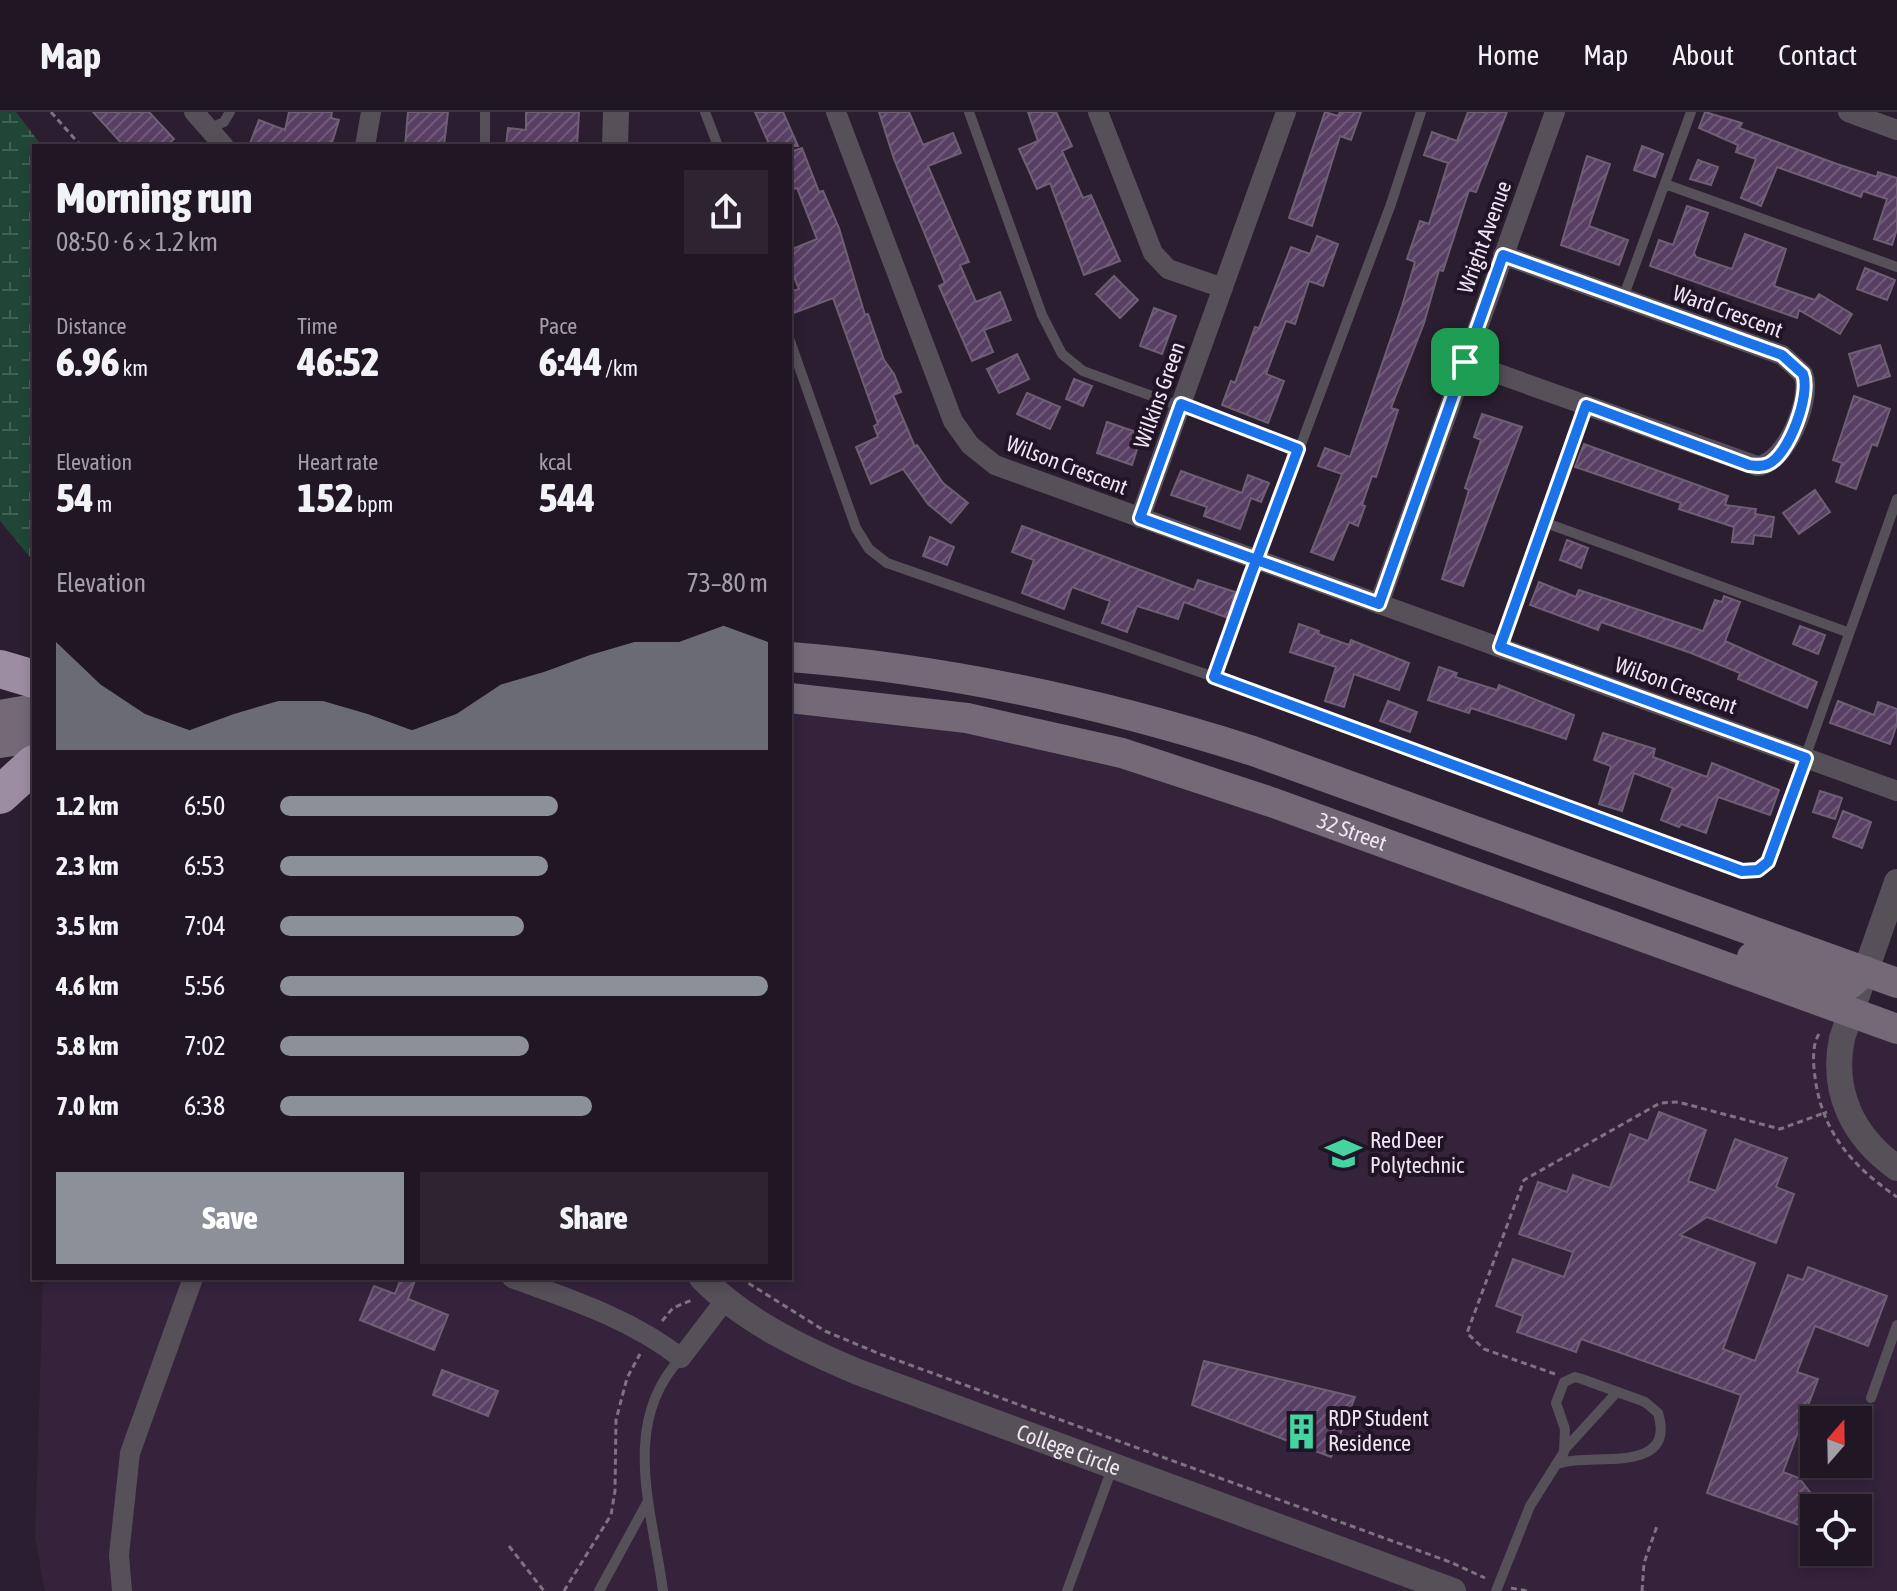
<!DOCTYPE html>
<meta charset="utf-8">
<style>
body{margin:0;font-family:"Asap Condensed",sans-serif;background:#2d2331;color:#f1f3f6;height:100vh;display:flex;flex-direction:column;font-size:30px;white-space:nowrap}
*{box-sizing:border-box;margin:0}
p{font-size:26px;color:#a29fa6}
.icon{flex:none;width:44px;height:44px;fill:none;stroke:currentColor;stroke-width:2;stroke-linecap:round;stroke-linejoin:round}
.map{position:relative;flex:1;overflow:hidden}
.side{position:absolute;left:32px;top:32px;width:760px;height:1136px;display:flex;flex-direction:column;background:#201624;border-radius:0px;box-shadow:0 4px 12px #0003,0 0 0 2px #3d3541}
.side>*{flex:none}
.needle{width:52px;rotate:20deg}
.fabs{position:absolute;left:1800px;top:1294px;display:grid;gap:16px}
.fabs a{display:grid;place-items:center;width:72px;height:72px;border-radius:0px;background:#201624;box-shadow:0 4px 12px #0003,0 0 0 2px #3d3541;font-size:40px}
.pin{position:absolute;display:grid;place-items:center;width:68px;height:68px;color:#fff;margin:-34px;border-radius:16px;box-shadow:0 4px 12px #0006}
.round{display:grid;place-items:center;flex:none;width:84px;height:84px;border-radius:0px;background:#2d2331}
.head{display:flex;align-items:center;justify-content:space-between;height:136px;padding:0 24px}
h1{font-size:44px;font-weight:800;line-height:60px}
.metrics{display:grid;grid-template-columns:repeat(3,1fr);gap:12px;height:136px;padding:8px 24px}
.metrics div{display:grid;align-content:center}
.metrics b{font-size:40px;font-weight:800}
.metrics small{font-size:22px;font-weight:400}
.metrics p{font-size:22px}
.chart{height:224px;padding:16px 24px}
.chart p{display:flex;justify-content:space-between}
.chart svg{width:100%;height:144px;margin-top:8px;fill:#8c9099;opacity:.7}
.primary-button{display:flex;gap:16px;margin-top:auto;padding:16px 24px}
.primary-button a{flex:1;height:92px;border-radius:0px;background:#8c9099;color:#fff;font-size:32px;font-weight:800;line-height:92px;text-align:center}
.primary-button a+a{background:#2d2331;color:#f1f3f6}
ul{padding:0 24px;list-style:none;font-size:26px}
li{display:grid;grid-template-columns:128px 96px 1fr;align-items:center;height:60px}
li i{height:20px;border-radius:10px;background:#8c9099}
header{display:flex;align-items:center;gap:48px;box-sizing:border-box;height:112px;padding:0 40px;background:#201624;border-bottom:2px solid #3d3541}
header strong{font-size:38px}
nav{display:flex;gap:44px;margin-inline-start:auto;font-size:28px}
.map>svg:first-child{display:block}
.built{fill:#34233b;fill-rule:evenodd}
.wetland{fill:url(#wetland-marsh)}
.building{fill:url(#building-hatch);stroke:#6e5f74;stroke-width:2}
.lines{fill:none;stroke-linecap:round;stroke-linejoin:round}
.path{stroke:#7e7382;stroke-width:3;stroke-dasharray:6 4;stroke-linecap:butt}
.service{stroke:#565059;stroke-width:10}
.minor{stroke:#565059;stroke-width:20}
.tertiary{stroke:#565059;stroke-width:26}
.secondary{stroke:#736977;stroke-width:30}
.motorway{stroke:#9d8da3;stroke-width:38}
.route-casing{stroke:#fff;stroke-width:16}
.route{stroke:#1a73e8;stroke-width:10}
.labels{text-anchor:middle;dominant-baseline:central;stroke-width:8;stroke-linejoin:round;paint-order:stroke}
.street-label{font-size:22px;fill:#efe6f2;stroke:#211426}
.poi-label{font-size:22px;fill:#efe6f2;stroke:#211426;text-anchor:start}
</style>
<header>
<strong>Map</strong>
<nav><a>Home</a><a>Map</a><a>About</a><a>Contact</a></nav>
</header>
<div class="map">
<svg width="1897" height="1479" viewBox="0 0 1897 1479">
<defs>
<pattern id="wetland-marsh" width="20" height="14" patternUnits="userSpaceOnUse" patternTransform="scale(2)"><rect width="20" height="14" fill="#204637"/><path d="M1 5h8M5 5V1M11 12h8M15 12V8" fill="none" stroke="#416154"/></pattern>
<pattern id="building-hatch" width="6" height="6" patternUnits="userSpaceOnUse" patternTransform="scale(2)"><rect width="6" height="6" fill="#593f63"/><path d="M-1 1l2-2M0 6l6-6M5 7l2-2" fill="none" stroke="#715b7a"/></pattern>
</defs>
<rect width="100%" height="100%" fill="#2b1e30"/>
<path class="built" d="M790 586 1047 622 1897 917V1479H45L35 1426 43 1166H790ZM1814 1308H1858V1352H1814ZM1814 1396H1858V1440H1814Z"/>
<path class="wetland" d="M0 0H16L42 34H34V450L0 409Z"/>
<path class="building" d="M93 0H149L174 27 166 34H124Z
M289 0H332L331 6 339 8 331 34H249L259 8 285 18Z
M408 0H448L444 34H405Z
M526 0H579L577 34H506L508 16 526 18Z
M755 0H783L798 34H770Z
M879 0H909L923 33 953 21 961 41 928 54 969 150 960 153 976 190 1000 180 1011 208 984 218 993 240 972 249 939 174 945 171 894 47Z
M1028 0H1056L1072 34 1062 39 1083 86 1091 83 1120 149 1084 163 1050 71 1037 77 1019 37 1038 29Z
M1325 0 1338 4 1340 0H1361L1351 28 1340 24 1312 114 1289 106Z
M1468 0H1507L1476 80 1469 78 1443 159 1439 158 1424 211 1391 296 1398 298 1376 365 1372 364 1362 393 1365 394 1358 414 1349 410 1333 448 1311 440 1342 362 1318 354 1325 336 1350 345 1402 194 1415 150 1407 147 1420 109 1429 112 1448 51 1424 43 1432 20 1457 29Z
M1705 0 1742 11 1739 16 1837 52 1877 65 1878 60 1897 66V117L1892 133 1874 127 1887 87 1863 79 1861 85 1777 55 1761 94 1741 86 1756 47 1736 40 1738 33 1699 16Z
M1642 34 1663 42 1655 65 1634 58Z
M802 36 819 80 823 79 839 116 865 203 868 202 884 248 894 262 901 280 893 283 915 335 917 333 943 371 968 391 951 411 928 392 903 357 871 372 856 335 878 325 874 314 878 312 833 186 794 201 790 180 799 177 790 155V138L817 127 797 76 790 78V40Z
M1587 44 1610 52 1589 114 1628 128 1619 153 1561 133Z
M1698 48 1718 55 1711 73 1690 67Z
M1687 94 1708 101 1694 141 1696 145 1732 157 1745 122 1786 137 1774 174 1815 188 1819 182 1852 202 1840 222 1799 198 1797 206 1650 154 1659 128 1673 133Z
M1317 124 1338 132 1323 174 1309 169 1295 212 1286 209 1266 262 1284 269 1268 311 1222 293 1231 269 1235 271 1255 215 1259 216 1291 135 1310 142Z
M1865 156 1895 168 1887 188 1857 177Z
M1114 164 1138 188 1120 206 1096 182Z
M1154 196 1176 204 1162 242 1140 234Z
M1880 233 1890 264 1858 274 1849 242Z
M1017 242 1029 267 999 281 987 257Z
M1074 267 1092 274 1083 294 1066 287Z
M1027 281 1060 295 1050 317 1017 302Z
M1854 284 1890 297 1877 334 1872 332 1856 377 1836 370 1842 351 1833 348Z
M1482 302 1522 315 1463 474 1442 467 1469 378 1465 376 1481 328 1474 325Z
M1107 310 1142 322 1132 353 1097 341Z
M1584 332 1728 384 1725 393 1756 397 1755 402 1774 405 1771 425 1754 423 1753 432 1732 430 1734 415 1679 397 1681 391 1575 355Z
M1181 359 1242 381 1248 363 1269 371 1261 390 1251 386 1240 417 1204 404 1207 395 1171 383Z
M1815 378 1830 400 1799 422 1783 401Z
M1022 414 1194 478 1198 468 1235 480 1228 506 1184 490 1178 507 1137 494 1127 520 1102 511 1110 489 1072 475 1064 497 1022 481 1034 448 1012 440Z
M930 425 954 435 947 453 923 444Z
M1567 428 1588 436 1581 456 1560 448Z
M1539 470 1576 485 1579 478 1703 519 1715 488 1722 490 1724 484 1740 490 1725 529 1817 570 1807 596 1738 567 1740 561 1691 541 1601 510 1598 518 1530 493Z
M1299 512 1319 519 1318 522 1349 533 1351 528 1409 551 1399 578 1354 562 1344 595 1325 589 1336 555 1290 540Z
M1800 514 1825 523 1818 542 1793 532Z
M1439 555 1457 561 1455 565 1497 578 1499 573 1574 603 1566 627 1471 596 1469 601 1428 588Z
M1388 589 1417 600 1410 620 1380 609Z
M1838 589 1874 603 1878 590 1897 597V612L1890 632 1830 611Z
M1603 621 1655 637 1653 645 1707 665 1712 651 1779 678 1770 703 1718 685 1706 721 1681 712 1679 715 1661 708 1673 676 1634 661 1622 699 1599 692 1611 654 1594 648Z
M1820 679 1842 686 1835 707 1813 700Z
M1843 699 1871 710 1862 736 1833 725Z
M1659 1000 1706 1018 1688 1069 1716 1079 1735 1027 1787 1046 1776 1075 1794 1082 1776 1131 1707 1105 1680 1123 1755 1151 1723 1237 1755 1249 1788 1163 1803 1168 1808 1155 1887 1184 1868 1234 1815 1214 1797 1260 1818 1267 1783 1360 1799 1366 1813 1384 1802 1414 1707 1381 1741 1283 1581 1227 1576 1240 1517 1220 1523 1204 1496 1194 1513 1147 1564 1165 1573 1140 1519 1122 1538 1070 1567 1080 1573 1063 1610 1076 1630 1022 1648 1029Z
M401 1166H416L408 1187 448 1203 434 1238 360 1208 374 1174 395 1182Z
M1204 1249 1355 1285 1331 1345 1192 1293Z
M442 1258 498 1279 488 1304 433 1283Z"/>
<g class="lines">
<path class="path" d="M51 0 81 34
M1819 922C1812 933 1813 951 1815 965 1822 1020 1852 1054 1897 1085
M740 1166 825 1219 880 1242 1450 1450 1485 1466
M662 1209 673 1196 694 1187
M1555 1262 1484 1237 1467 1221 1524 1068 1660 991 1678 990 1780 1017 1827 1000
M509 1434 544 1479
M1511 1476 1527 1479
M564 1479 611 1403 615 1379 616 1308 627 1266 640 1242
M1642 1479 1644 1451 1657 1414"/>
<path class="service" d="M485 0V34
M705 0 718 34
M969 0 1042 203 1062 242 1083 259 1298 337
M208 17 224 10 230 0
M1665 72 1897 155
M1623 186 1691 0
M790 229 856 416 869 437 887 451 1214 565 1742 759 1758 758 1768 750 1897 387
M1546 411 1847 520
M1500 535 1586 293
M1214 565 1391 92 1421 0
M1871 1286 1897 1213
M1565 1337 1617 1280
M599 1479 647 1391
M663 1479C653 1401 619 1311 681 1246
M1067 1479 1113 1354
M1496 1479 1530 1394 1564 1340 1565 1317 1556 1291 1564 1270 1575 1265 1582 1267 1645 1290 1658 1301C1677 1363 1592 1341 1561 1351"/>
<path class="minor" d="M194 0 224 34
M836 0 953 309 970 333 995 353 1897 679
M1098 0 1153 141 1168 157 1223 176
M1848 0 1897 18
M365 34 371 0
M1465 250 1757 354C1786 352 1813 286 1803 262L1782 243 1503 143
M1140 406 1286 0
M1379 492 1555 0
M512 1166C570 1187 631 1207 681 1246L726 1187
M122 1479 119 1443 130 1341 193 1166"/>
<g class="tertiary">
<path d="M615 34 616 0"/>
<path d="M1897 770 1842 926C1831 980 1853 1025 1897 1056"/>
<path id="s1" d="M702 1166C744 1209 803 1237 858 1260L1453 1479"/>
</g>
<g class="secondary">
<path d="M790 545C948 557 1102 591 1253 639L1897 871"/>
<path id="s2" d="M790 586 967 606 1122 641 1274 691 1897 917"/>
<path d="M0 603 34 597"/>
<path d="M0 631 34 626"/>
<path d="M1752 845 1839 872H1850L1865 859"/>
</g>
<path class="motorway" d="M0 557 34 567
M0 683 34 652"/>
</g>
<g class="lines">
<defs>
<path id="route" d="M1465 250 1379 492 1140 406 1181 292 1298 337 1261 436 1251 462 1214 565 1742 759 1758 758 1768 750 1806 646 1500 535 1586 293 1749 353C1756 354 1762 355 1768 352 1789 343 1811 282 1803 262L1782 243 1503 143 1465 250"/>
</defs>
<use href="#route" class="route-casing"/>
<use href="#route" class="route"/>
</g>
<defs>
<symbol id="university-bare" viewBox="-9 -9 18 18"><path d="M0-5L7-2L0 1L-7-2ZM-4 1L0 2.5L4 1V4Q0 6-4 4Z" fill="#43d4a0" stroke="#211426" stroke-width="2.5" paint-order="stroke"/></symbol>
<symbol id="building-bare" viewBox="-9 -9 18 18"><path d="M-4-6H4V6H1V3H-1V6H-4ZM-2.5-4.3h1.7v1.8h-1.7ZM.8-4.3h1.7v1.8H.8ZM-2.5-1h1.7V.8h-1.7ZM.8-1h1.7V.8H.8Z" fill="#43d4a0" stroke="#211426" stroke-width="2.5" paint-order="stroke"/></symbol>
</defs>
<g fill-rule="evenodd">
<use href="#university-bare" x="1318" y="1016" width="51" height="51"/>
<use href="#building-bare" x="1276" y="1294" width="51" height="51"/>
</g>
<g class="labels">
<g class="street-label">
<text transform="translate(1484 125) rotate(-70)">Wright Avenue</text>
<text transform="translate(1728 199) rotate(20)">Ward Crescent</text>
<text transform="translate(1159 283) rotate(-70)">Wilkins Green</text>
<text transform="translate(1067 353) rotate(21)">Wilson Crescent</text>
<text transform="translate(1676 573) rotate(20)">Wilson Crescent</text>
<text stroke="none"><textPath href="#s2" startOffset="580">32 Street</textPath></text>
<text stroke="none"><textPath href="#s1" startOffset="408">College Circle</textPath></text>
</g>
<g class="poi-label">
<text x="1370" y="1028">Red Deer<tspan x="1370" dy="25">Polytechnic</tspan></text>
<text x="1328" y="1306">RDP Student<tspan x="1328" dy="25">Residence</tspan></text>
</g>
</g>
</svg>
<div class="fabs">
<a><svg class="needle" viewBox="-14 -14 28 28"><path d="M0-13l5 13h-10z" fill="#e53935"/><path d="M0 13l5-13h-10z" fill="#a29fa6"/></svg></a>
<a><svg class="icon" aria-label="locate" viewBox="0 0 24 24"><circle cx="12" cy="12" r="6"/><path d="M12 2v4M12 18v4M2 12h4M18 12h4"/></svg></a>
</div>
<div class="pin" style="left:1465px;top:250px;background:#1e9e55"><svg class="icon" aria-label="arrive" viewBox="0 0 24 24"><path d="M6 21V4h12l-3 4 3 4H6"/></svg></div>
<section class="side">
<div class="head"><div><h1>Morning run</h1><p>08:50 · 6 × 1.2 km</p></div><a class="round"><svg class="icon" aria-label="share" viewBox="0 0 24 24"><path d="M12 15V3M7 8l5-5 5 5M5 13v7h14v-7"/></svg></a></div>
<div class="metrics">
<div><p>Distance</p><b>6.96<small> km</small></b></div>
<div><p>Time</p><b>46:52</b></div>
<div><p>Pace</p><b>6:44<small> /km</small></b></div>
</div>
<div class="metrics">
<div><p>Elevation</p><b>54<small> m</small></b></div>
<div><p>Heart rate</p><b>152<small> bpm</small></b></div>
<div><p>kcal</p><b>544</b></div>
</div>
<div class="chart"><p><span>Elevation</span>73–80 m</p>
<svg viewBox="0 0 160 44" preserveAspectRatio="none"><path d="M0 44V11L10 24L20 33L30 38L40 33L50 29L60 29L70 33L80 38L90 33L100 24L110 20L120 15L130 11L140 11L150 6L160 11V44z"/></svg>
</div>
<ul>
<li><b>1.2 km</b>6:50<i style="width:57%"></i></li>
<li><b>2.3 km</b>6:53<i style="width:55%"></i></li>
<li><b>3.5 km</b>7:04<i style="width:50%"></i></li>
<li><b>4.6 km</b>5:56<i style="width:100%"></i></li>
<li><b>5.8 km</b>7:02<i style="width:51%"></i></li>
<li><b>7.0 km</b>6:38<i style="width:64%"></i></li>
</ul>
<div class="primary-button"><a>Save</a><a>Share</a></div>
</section>
</div>
